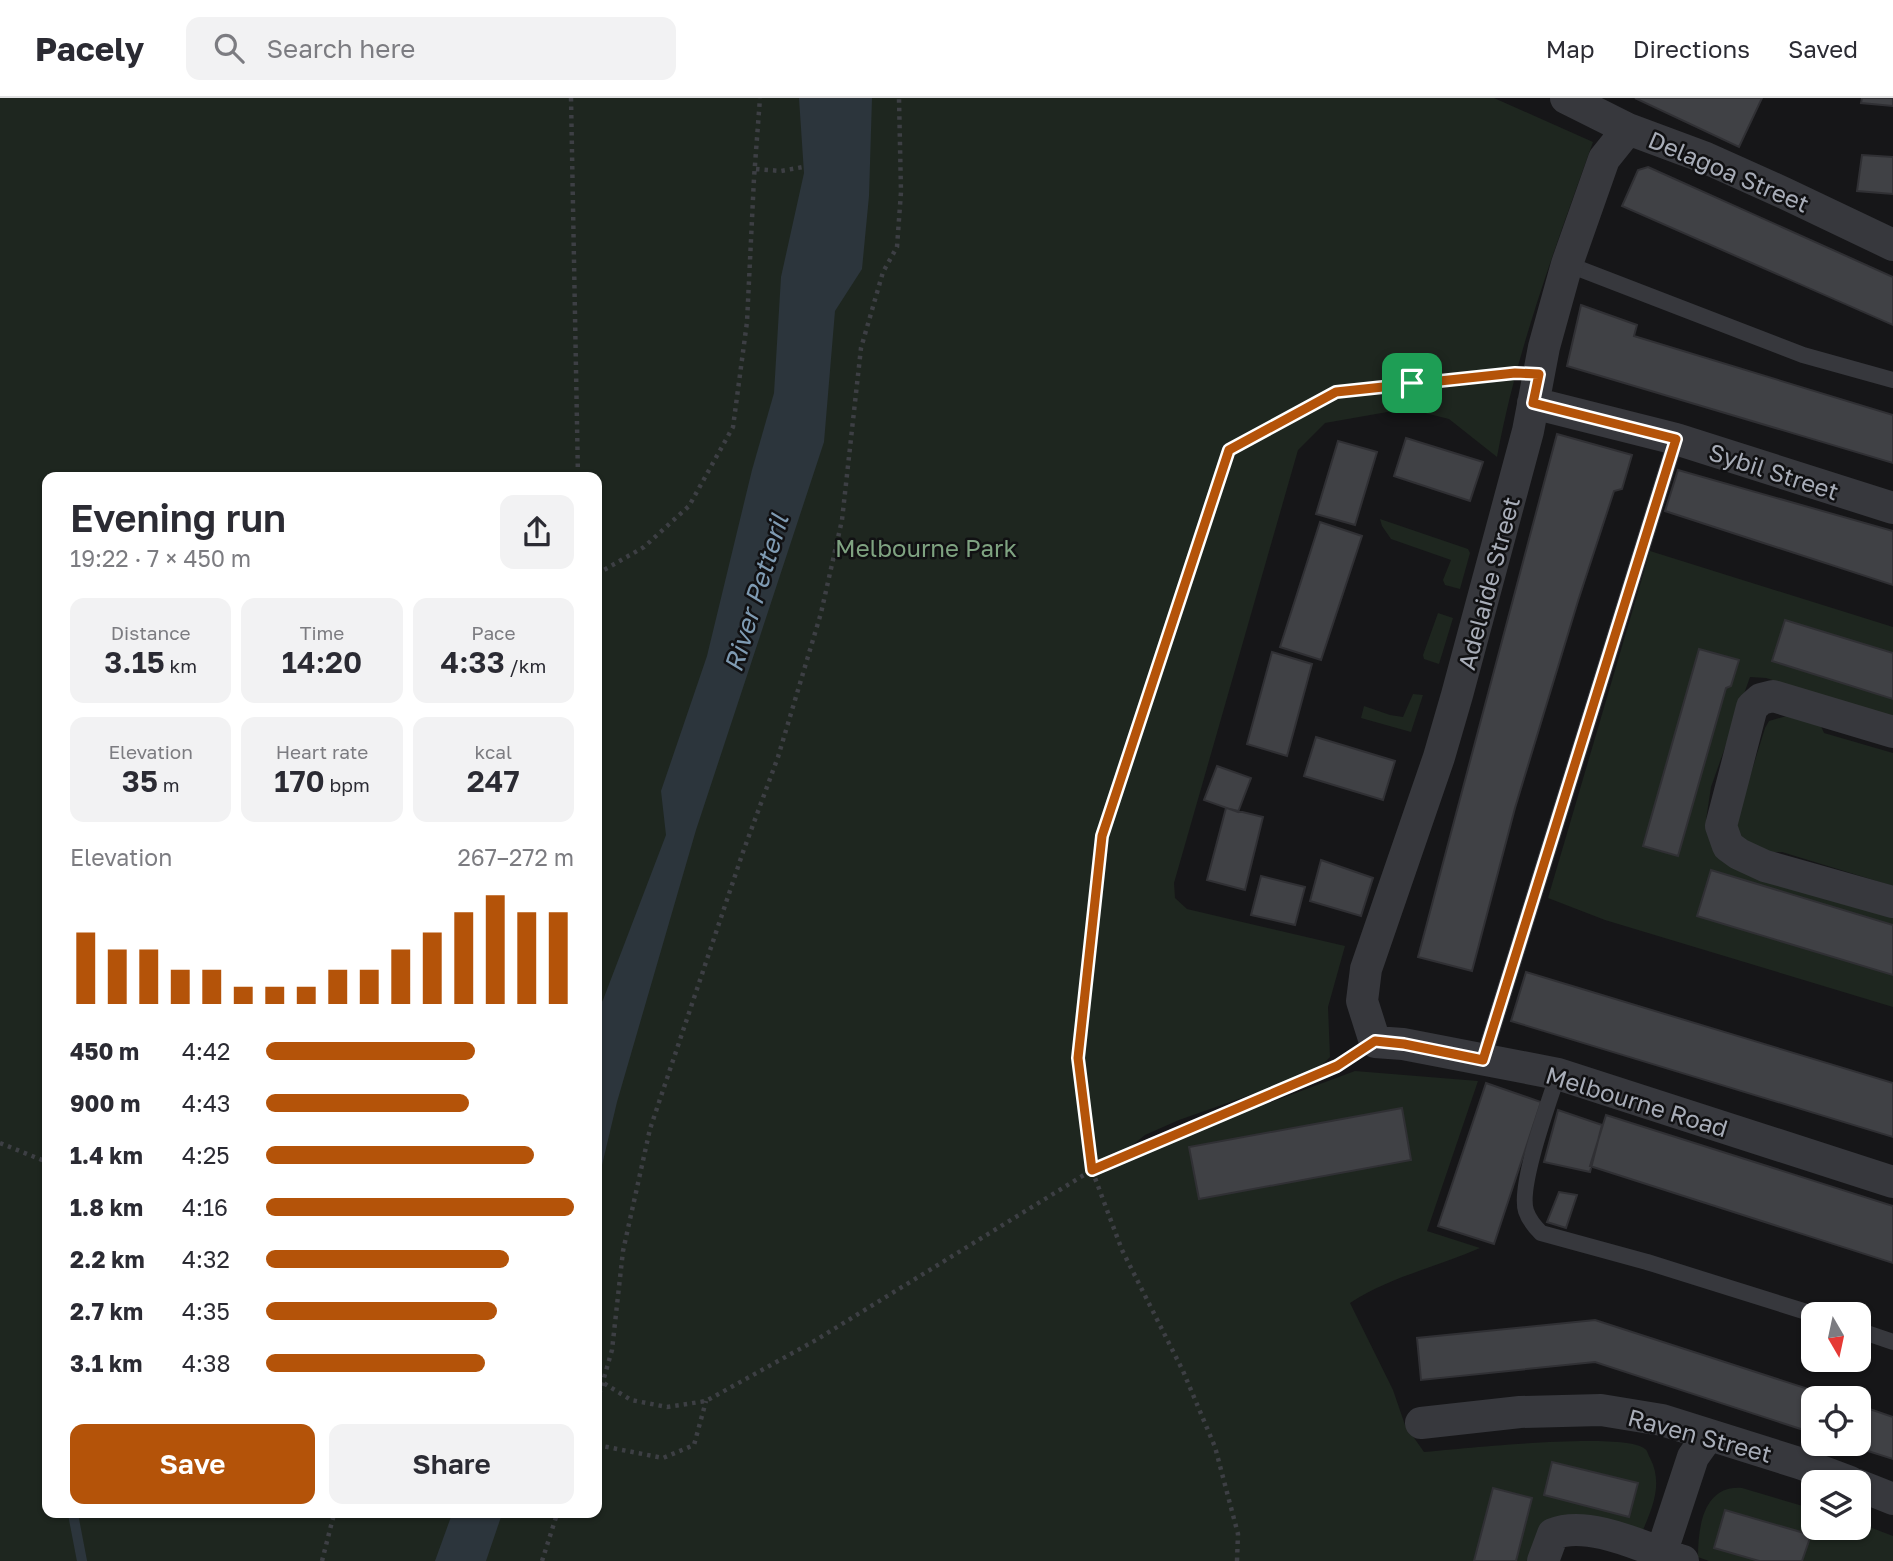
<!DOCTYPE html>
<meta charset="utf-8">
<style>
body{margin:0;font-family:"Golos Text",sans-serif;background:#f2f2f3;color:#2b2b33;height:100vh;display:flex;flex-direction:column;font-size:26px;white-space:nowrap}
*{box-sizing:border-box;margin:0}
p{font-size:23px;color:#7c7c81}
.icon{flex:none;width:38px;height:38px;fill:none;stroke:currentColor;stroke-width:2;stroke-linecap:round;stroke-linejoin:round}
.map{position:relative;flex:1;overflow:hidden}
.details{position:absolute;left:42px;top:374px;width:560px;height:1046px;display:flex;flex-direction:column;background:#fff;border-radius:14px;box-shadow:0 2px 5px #0004}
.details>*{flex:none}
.needle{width:46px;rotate:171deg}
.fabs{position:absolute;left:1801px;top:1204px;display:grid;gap:14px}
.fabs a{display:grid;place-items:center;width:70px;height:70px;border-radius:14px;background:#fff;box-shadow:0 2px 5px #0004;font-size:35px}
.pin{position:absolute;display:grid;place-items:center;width:60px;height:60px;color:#fff;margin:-30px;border-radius:14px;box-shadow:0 4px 10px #0006}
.round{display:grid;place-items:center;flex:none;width:74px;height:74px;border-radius:14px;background:#f2f2f3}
.overview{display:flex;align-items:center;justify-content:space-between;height:119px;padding:0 28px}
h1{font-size:38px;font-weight:600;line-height:52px}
.stats{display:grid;grid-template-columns:repeat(3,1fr);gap:10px;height:119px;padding:7px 28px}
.stats div{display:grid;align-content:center;border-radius:14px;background:#f2f2f3;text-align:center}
.stats b{font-size:30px;font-weight:600}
.stats small{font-size:19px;font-weight:400}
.stats p{font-size:19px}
.chart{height:196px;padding:14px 28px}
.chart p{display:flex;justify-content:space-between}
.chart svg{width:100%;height:126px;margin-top:7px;stroke:#b45309;stroke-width:6}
.cta{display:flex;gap:14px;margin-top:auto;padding:14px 28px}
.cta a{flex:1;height:80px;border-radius:14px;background:#b45309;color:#fff;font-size:28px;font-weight:600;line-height:80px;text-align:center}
.cta a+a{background:#f2f2f3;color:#2b2b33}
ul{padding:0 28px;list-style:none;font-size:23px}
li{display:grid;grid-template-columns:112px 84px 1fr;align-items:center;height:52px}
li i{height:18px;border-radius:9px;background:#b45309}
header{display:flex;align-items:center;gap:42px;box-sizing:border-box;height:98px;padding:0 35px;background:#fff;border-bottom:2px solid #e1e1e2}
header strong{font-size:33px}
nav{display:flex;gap:38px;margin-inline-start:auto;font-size:24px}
.search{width:490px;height:63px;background:#f2f2f3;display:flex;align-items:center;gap:18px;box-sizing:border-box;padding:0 24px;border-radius:14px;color:#7c7c81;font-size:26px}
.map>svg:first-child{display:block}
.green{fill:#1e261f;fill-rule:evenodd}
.water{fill:#2c353c}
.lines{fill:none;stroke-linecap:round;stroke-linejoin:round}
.stream{stroke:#2c353c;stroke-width:10}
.building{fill:#404145;stroke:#303034;stroke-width:2}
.path{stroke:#3d3f44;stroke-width:4.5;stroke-dasharray:3.5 5;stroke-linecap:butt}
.service{stroke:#37383d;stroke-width:16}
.minor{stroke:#37383d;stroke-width:32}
.route-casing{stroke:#fff;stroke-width:14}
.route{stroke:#b45309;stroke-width:9}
.labels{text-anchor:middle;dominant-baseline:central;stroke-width:5;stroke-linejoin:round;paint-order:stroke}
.street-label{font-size:24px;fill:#a8adb8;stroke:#111113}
.park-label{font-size:24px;fill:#7fa381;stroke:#111113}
.water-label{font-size:26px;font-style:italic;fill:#7f9bb3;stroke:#111113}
</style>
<header>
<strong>Pacely</strong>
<div class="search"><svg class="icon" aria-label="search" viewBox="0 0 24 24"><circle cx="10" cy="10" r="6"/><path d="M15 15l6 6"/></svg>Search here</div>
<nav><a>Map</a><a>Directions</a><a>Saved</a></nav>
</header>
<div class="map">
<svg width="1893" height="1463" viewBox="0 0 1893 1463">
<rect width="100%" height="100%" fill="#161618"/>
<path class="green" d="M0 0H1494L1593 44C1556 148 1517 250 1497 359L1449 321 1425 315 1393 313 1325 325 1298 352 1174 785 1175 800 1187 811 1345 848 1328 909 1330 959 1315 974 1179 1022 1145 1037 1114 1062 1355 973 1478 983 1427 1133 1480 1150C1437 1169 1389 1179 1350 1205L1393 1292 1405 1327 1424 1354C1458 1351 1625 1333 1645 1351 1648 1353 1648 1357 1650 1360 1663 1385 1653 1408 1643 1432L1581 1425 1530 1463H0ZM47 380H597V1416H47Z
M1380 421 1468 451 1470 455 1460 491 1445 487 1443 482 1451 462 1391 441 1382 428Z
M1650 453 1893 529V619L1766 580 1750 579 1711 689 1706 722 1730 767 1893 820V909L1605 822 1548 800Z
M1438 515 1453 520 1439 566 1424 561 1423 557Z
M1413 596 1423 597 1411 634 1361 620 1364 608 1390 617 1403 619Z
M1790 617 1819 624 1824 635 1893 655V788L1782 754H1773L1767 761 1741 739 1735 727 1765 630 1769 623Z
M1742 1390 1813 1411V1430H1858L1859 1425 1893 1438V1463H1709L1698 1459C1698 1430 1703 1387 1742 1390Z"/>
<path class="water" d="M799 0H872L869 98 862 171 835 213 824 344 696 732 617 1004 597 1088V911L603 902 666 737 661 693 707 558 752 372 774 295 781 179 804 75Z
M452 1416H502L486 1463H435Z"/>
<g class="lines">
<path class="stream" d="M73 1416 82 1463"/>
</g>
<path class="building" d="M1635 0H1762L1739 49Z
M1862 0H1893V8L1861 5Z
M1862 57 1893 59V96L1857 93Z
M1648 69 1893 179V227L1622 108 1638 72Z
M1581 207 1637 227 1634 238 1893 317V365L1567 268Z
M1557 336 1632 357 1622 391 1614 393 1578 503 1515 710 1472 873 1418 859Z
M1406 340 1483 364 1470 403 1394 378Z
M1338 343 1377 354 1355 427 1316 416Z
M1678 372 1893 433V487L1665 413Z
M1320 424 1362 438 1321 562 1280 549Z
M1785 522 1893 555V601L1772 563Z
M1699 551 1739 562 1731 588 1726 590 1678 758 1643 748Z
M1272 554 1312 566 1287 658 1247 646Z
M1316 639 1395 663 1383 702 1304 678Z
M1217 668 1251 680 1238 714 1204 702Z
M1226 710 1263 719 1245 792 1207 782Z
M1321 762 1373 780 1361 818 1310 803Z
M1711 772 1893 827V877L1697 818Z
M1261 778 1305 789 1295 827 1251 817Z
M1526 874 1893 985V1039L1511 923Z
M1486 985 1541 1004 1494 1146 1438 1128Z
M1402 1010 1411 1062 1199 1101 1189 1049Z
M1558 1012 1602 1027 1590 1074 1544 1064Z
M1606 1017 1893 1108V1165L1590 1068Z
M1559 1094 1577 1097 1566 1130 1547 1124Z
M1595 1222 1836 1300H1813V1335L1595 1264 1421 1282 1417 1240Z
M1858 1307 1893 1319V1361L1846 1346H1858Z
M1552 1364 1638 1385 1629 1419 1544 1397Z
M1493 1390 1532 1400 1516 1463H1474Z
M1725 1412 1811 1437 1802 1463H1759L1714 1450Z"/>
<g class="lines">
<path class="path" d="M571 0 578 380
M756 71 781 73 803 69
M597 476 644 449 689 408 733 329 747 224 754 80 760 0
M0 1045 47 1064
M597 1281 631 1302 667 1309 706 1303 816 1242 1092 1072 1337 968 1348 961
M597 1304 612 1252 623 1153 650 1031 743 754 778 659 821 515 842 422 861 250 883 174 897 149 901 94 899 0
M597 1347 663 1360 694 1347 706 1303
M322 1463 334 1416
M542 1463 557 1416
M1237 1463 1238 1436 1215 1349 1183 1273 1122 1152 1092 1072 1078 960 1102 738 1229 352 1336 294 1506 276"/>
<path class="service" d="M1567 166 1803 257 1893 282
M1483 962 1676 341
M1558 976C1549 1004 1518 1088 1526 1113 1529 1122 1535 1129 1541 1135L1647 1164 1813 1216
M1858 1232 1893 1244"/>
<path class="minor" d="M1566 0 1628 31 1706 60 1786 96 1893 147
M1628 31 1604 61 1567 166 1544 249 1528 333 1457 597 1439 659 1366 871 1362 903 1375 944 1403 946 1558 976 1893 1084
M1533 305 1676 341 1893 410
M1893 634 1773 598 1761 601 1752 609 1721 728 1728 748 1739 756 1765 768 1893 804
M1421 1325 1520 1314 1601 1312 1662 1322 1802 1366 1850 1384
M1858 1387 1893 1401
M1661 1456 1693 1359 1708 1338
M1543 1463 1553 1436C1589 1421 1647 1451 1683 1463"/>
</g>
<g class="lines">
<defs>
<path id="route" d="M1515 275 1539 276 1533 305 1676 341 1483 962 1404 946 1375 943 1337 968 1092 1072 1078 960 1102 738 1229 352 1336 294Z"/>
</defs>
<use href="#route" class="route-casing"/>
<use href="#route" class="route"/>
</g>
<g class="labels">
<g class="street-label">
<text transform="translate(1729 73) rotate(23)">Delagoa Street</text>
<text transform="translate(1774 373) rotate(18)">Sybil Street</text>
<text transform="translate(1488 485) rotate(-75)">Adelaide Street</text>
<text transform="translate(1637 1003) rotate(17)">Melbourne Road</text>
<text transform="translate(1700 1337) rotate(15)">Raven Street</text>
</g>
<g class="park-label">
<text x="926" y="449">Melbourne Park</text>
</g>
<g class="water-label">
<text transform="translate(756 495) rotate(-73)">River Petteril</text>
</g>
</g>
</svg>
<div class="fabs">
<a><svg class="needle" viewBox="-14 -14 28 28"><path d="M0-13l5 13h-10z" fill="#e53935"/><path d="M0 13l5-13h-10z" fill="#7c7c81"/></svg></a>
<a><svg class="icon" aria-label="locate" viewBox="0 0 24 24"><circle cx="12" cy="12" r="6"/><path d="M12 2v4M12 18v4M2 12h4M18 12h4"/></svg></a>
<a><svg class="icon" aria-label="layers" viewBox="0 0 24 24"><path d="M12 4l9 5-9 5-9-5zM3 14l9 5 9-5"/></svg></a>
</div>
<div class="pin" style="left:1412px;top:285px;background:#1e9e55"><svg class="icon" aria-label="arrive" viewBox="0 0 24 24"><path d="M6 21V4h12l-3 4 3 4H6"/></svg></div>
<section class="details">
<div class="overview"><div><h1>Evening run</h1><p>19:22 · 7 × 450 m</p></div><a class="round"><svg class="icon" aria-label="share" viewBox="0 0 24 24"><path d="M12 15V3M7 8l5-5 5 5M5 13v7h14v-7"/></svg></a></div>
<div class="stats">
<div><p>Distance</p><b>3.15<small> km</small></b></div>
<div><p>Time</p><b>14:20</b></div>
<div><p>Pace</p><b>4:33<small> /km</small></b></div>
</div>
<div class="stats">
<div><p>Elevation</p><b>35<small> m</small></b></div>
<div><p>Heart rate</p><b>170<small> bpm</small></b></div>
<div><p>kcal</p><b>247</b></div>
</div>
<div class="chart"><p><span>Elevation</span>267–272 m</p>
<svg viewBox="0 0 160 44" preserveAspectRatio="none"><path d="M5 44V19M15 44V25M25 44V25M35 44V32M45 44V32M55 44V38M65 44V38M75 44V38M85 44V32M95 44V32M105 44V25M115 44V19M125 44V12M135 44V6M145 44V12M155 44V12"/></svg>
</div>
<ul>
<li><b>450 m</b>4:42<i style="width:68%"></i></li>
<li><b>900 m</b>4:43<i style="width:66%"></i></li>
<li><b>1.4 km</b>4:25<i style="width:87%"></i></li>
<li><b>1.8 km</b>4:16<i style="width:100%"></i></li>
<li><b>2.2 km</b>4:32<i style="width:79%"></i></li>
<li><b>2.7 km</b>4:35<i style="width:75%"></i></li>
<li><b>3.1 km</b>4:38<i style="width:71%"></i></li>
</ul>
<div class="cta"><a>Save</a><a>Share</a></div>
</section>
</div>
